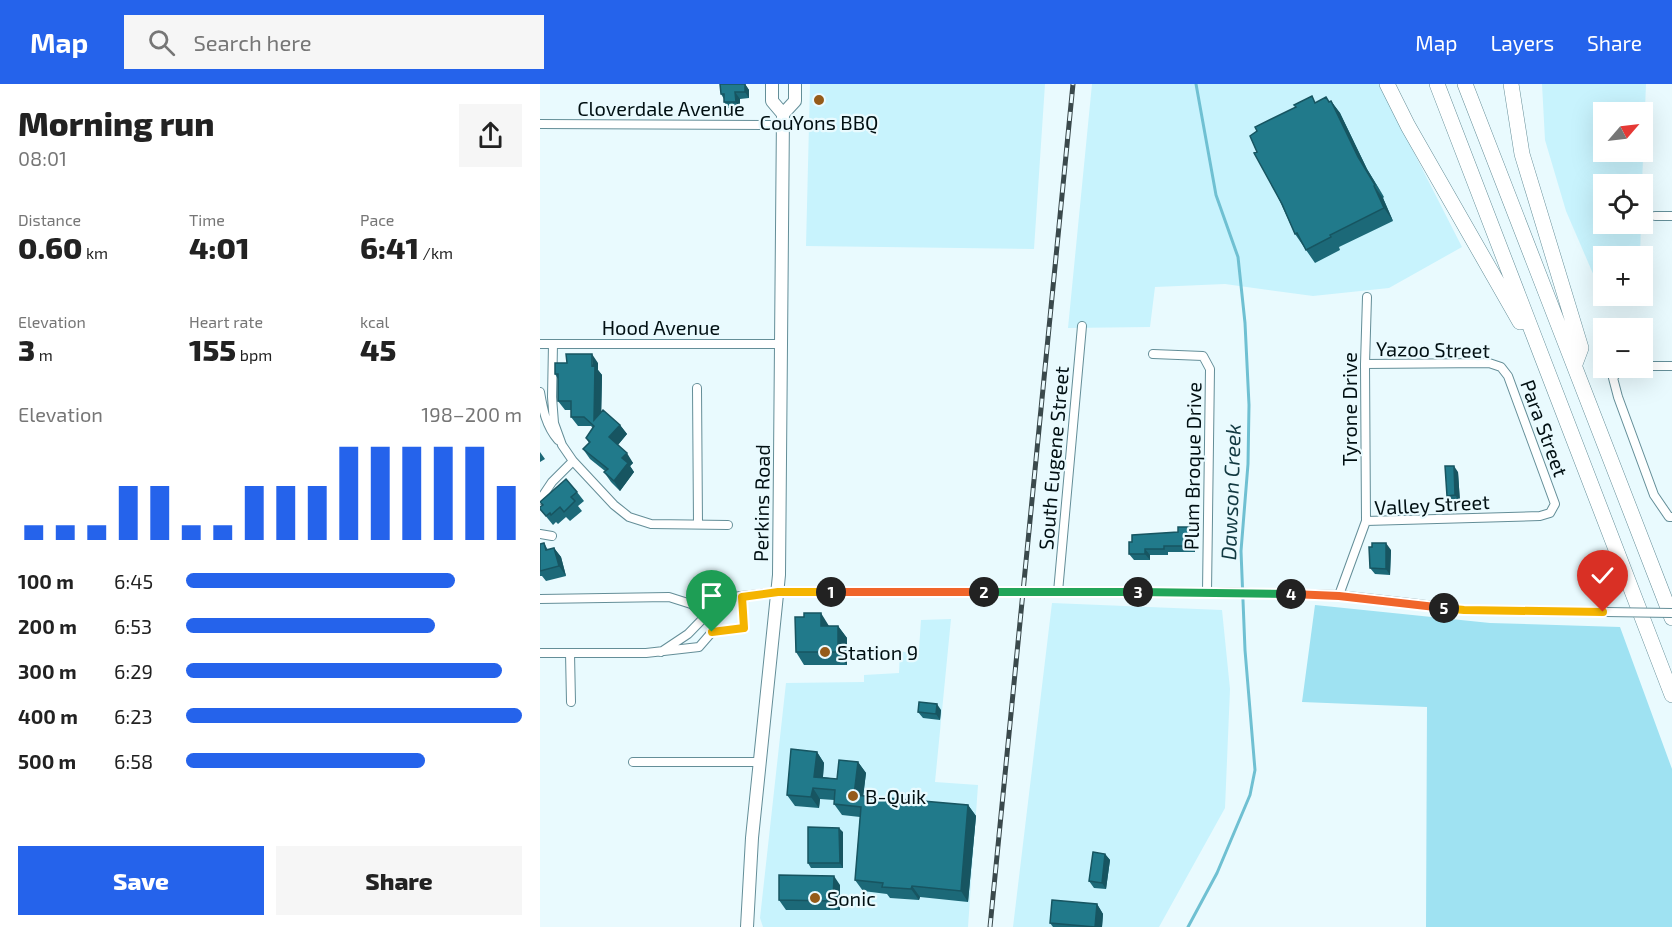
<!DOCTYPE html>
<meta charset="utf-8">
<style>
body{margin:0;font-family:"Exo 2",sans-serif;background:#f6f6f6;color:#222;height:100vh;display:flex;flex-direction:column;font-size:22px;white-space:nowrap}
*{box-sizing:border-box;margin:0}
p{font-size:20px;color:#767676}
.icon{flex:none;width:33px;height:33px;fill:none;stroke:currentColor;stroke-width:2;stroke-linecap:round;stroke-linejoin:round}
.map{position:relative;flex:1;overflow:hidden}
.details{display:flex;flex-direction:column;background:#fff;width:540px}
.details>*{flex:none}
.needle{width:39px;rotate:62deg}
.tools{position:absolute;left:1053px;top:18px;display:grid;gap:12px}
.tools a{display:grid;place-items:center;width:60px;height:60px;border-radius:0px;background:#fff;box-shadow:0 6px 24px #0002;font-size:30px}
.pin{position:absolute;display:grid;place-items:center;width:51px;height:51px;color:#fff;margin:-62px -26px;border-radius:50% 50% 50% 0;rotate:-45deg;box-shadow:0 0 6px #0007}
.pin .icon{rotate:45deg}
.km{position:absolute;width:30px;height:30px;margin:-15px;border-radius:50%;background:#222;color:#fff;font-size:16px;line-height:30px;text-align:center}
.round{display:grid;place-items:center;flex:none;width:63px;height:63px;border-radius:0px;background:#f6f6f6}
.headline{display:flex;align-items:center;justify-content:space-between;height:102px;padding:0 18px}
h1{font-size:33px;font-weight:800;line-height:45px}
.stats{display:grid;grid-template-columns:repeat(3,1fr);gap:9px;height:102px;padding:6px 18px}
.stats div{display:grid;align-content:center}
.stats b{font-size:30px;font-weight:800}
.stats small{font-size:16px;font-weight:400}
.stats p{font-size:16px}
.chart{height:168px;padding:12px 18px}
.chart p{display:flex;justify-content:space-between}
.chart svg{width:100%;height:108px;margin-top:6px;stroke:#2563eb;stroke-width:6}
.cta{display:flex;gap:12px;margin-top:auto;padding:12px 18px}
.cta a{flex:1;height:69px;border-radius:0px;background:#2563eb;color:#fff;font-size:24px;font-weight:800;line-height:69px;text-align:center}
.cta a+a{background:#f6f6f6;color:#222}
ul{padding:0 18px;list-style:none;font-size:20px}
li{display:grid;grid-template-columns:96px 72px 1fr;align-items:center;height:45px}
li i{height:15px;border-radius:8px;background:#2563eb}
header{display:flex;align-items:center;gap:36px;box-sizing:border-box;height:84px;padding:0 30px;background:#2563eb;color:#fff}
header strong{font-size:28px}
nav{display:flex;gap:33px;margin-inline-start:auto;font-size:21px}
.search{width:420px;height:54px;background:#f6f6f6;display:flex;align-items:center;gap:15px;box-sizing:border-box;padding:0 21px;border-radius:0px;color:#767676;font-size:22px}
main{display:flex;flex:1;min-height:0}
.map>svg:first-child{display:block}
.built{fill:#c8f3fd;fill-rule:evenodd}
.green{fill:#9fe2f2}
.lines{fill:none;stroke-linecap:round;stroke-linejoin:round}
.stream{stroke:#6fc0d2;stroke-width:3}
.street-casing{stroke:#648e98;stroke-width:10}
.secondary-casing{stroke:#648e98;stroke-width:14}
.highway-casing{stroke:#648e98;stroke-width:16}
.street{stroke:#fff;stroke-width:8}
.secondary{stroke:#fff;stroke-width:12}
.highway{stroke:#fff;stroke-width:15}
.rail-casing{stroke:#3a494c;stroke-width:5}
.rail{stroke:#e9fafe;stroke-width:3;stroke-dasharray:9;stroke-linecap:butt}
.street-bridge-casing{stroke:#648e98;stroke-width:10;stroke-linecap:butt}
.street-bridge{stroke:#fff;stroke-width:8}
.wall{fill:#1c6978}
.shaded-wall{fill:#175561}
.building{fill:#217a8b;stroke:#175561;stroke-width:1.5}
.split-1-casing{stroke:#fff;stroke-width:12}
.split-2-casing{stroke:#fff;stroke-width:12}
.split-3-casing{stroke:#fff;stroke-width:12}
.split-4-casing{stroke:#fff;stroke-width:12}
.split-5-casing{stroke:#fff;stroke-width:12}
.split-6-casing{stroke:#fff;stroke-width:12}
.split-1{stroke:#f5b400;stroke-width:8}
.split-2{stroke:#f0652b;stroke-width:8}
.split-3{stroke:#22a559;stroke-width:8}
.split-4{stroke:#22a559;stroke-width:8}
.split-5{stroke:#f0652b;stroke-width:8}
.split-6{stroke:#f5b400;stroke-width:8}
.poi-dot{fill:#955b19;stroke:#e9fafe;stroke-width:2}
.labels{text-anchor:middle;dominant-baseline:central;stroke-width:4.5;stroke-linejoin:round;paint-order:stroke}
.street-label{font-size:20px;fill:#010f12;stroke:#e9fafe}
.poi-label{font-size:20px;fill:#010f12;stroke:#e9fafe;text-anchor:start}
.water-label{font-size:21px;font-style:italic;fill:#123941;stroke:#e9fafe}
</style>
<header>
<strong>Map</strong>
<div class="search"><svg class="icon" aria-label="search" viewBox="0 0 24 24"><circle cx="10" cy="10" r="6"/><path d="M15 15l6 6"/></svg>Search here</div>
<nav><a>Map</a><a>Layers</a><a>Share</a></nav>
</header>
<main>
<section class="details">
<div class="headline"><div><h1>Morning run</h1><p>08:01</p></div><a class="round"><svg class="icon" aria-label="share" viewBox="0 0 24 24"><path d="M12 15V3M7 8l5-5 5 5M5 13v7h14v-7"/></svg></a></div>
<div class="stats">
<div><p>Distance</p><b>0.60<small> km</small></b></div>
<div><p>Time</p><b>4:01</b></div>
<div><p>Pace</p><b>6:41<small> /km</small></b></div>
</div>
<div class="stats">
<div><p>Elevation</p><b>3<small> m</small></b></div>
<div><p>Heart rate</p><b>155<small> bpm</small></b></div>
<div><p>kcal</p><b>45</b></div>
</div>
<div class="chart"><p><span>Elevation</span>198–200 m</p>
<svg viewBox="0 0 160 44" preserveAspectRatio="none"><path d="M5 44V38M15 44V38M25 44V38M35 44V22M45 44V22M55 44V38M65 44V38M75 44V22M85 44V22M95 44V22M105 44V6M115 44V6M125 44V6M135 44V6M145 44V6M155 44V22"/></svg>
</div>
<ul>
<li><b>100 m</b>6:45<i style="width:80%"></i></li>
<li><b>200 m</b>6:53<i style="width:74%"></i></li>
<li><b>300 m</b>6:29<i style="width:94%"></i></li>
<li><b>400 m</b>6:23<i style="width:100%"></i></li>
<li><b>500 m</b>6:58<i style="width:71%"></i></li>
</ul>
<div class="cta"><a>Save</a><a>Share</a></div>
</section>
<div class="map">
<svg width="1132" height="843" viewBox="0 0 1132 843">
<rect width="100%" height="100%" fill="#e9fafe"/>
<path class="built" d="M270 0H505L494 165 266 162Z
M552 0H839L922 163 849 204 773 212 685 200 615 203 610 243 528 244Z
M1002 0H1106L1102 100H1064V140H1101L1100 172H1064L1063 193 1054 192 1026 127 1005 56ZM1064 28H1102V68H1064Z
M512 519 682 526 690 605 685 724 619 843H473Z
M411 535 395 698 438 701 428 843H223L220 834 246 599 324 598V591L359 589 360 566 364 568 375 567 379 565 381 536Z"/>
<path class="green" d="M775 521 950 539 1080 543 1132 685V843H886L887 623 762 618Z"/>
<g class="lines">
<path class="stream" d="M648 843 677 789 710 711 715 686 705 566 701 467 708 380 709 321 705 239 698 173 676 111 656 0"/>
<defs>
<path id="street" d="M0 40 243 41
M1115 132H1132
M0 260H241
M13 260 12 313 14 339 22 361 33 377 74 421 89 433 111 440 188 441
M613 270 663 272 670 285 667 508
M1102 282H1132
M1081 284 1073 294 1078 313 1114 411 1129 433H1132
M157 304 158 440
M0 308C3 326 6 342 18 356
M0 416 12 398 33 377
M826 437 825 280 827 213
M0 450 12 452
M518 508 542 242
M799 511 878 520
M0 515 129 513 151 520 166 530
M121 568 148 550 183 514 238 508H668L799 511 826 437 1000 432 1010 429 1015 420 968 292 961 283 949 279 825 280
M0 569H106L159 563 172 548 204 544 202 513
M30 569 31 618
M93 678H220"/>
<path id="secondary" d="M232 0V17L243 30
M207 843 212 754 239 491 243 30 255 17V0"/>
<path id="highway" d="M847 0 868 42 980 238
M897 0 1132 611
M925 0 1132 534
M971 0 982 70 1041 264 1035 280"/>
</defs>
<use href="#street" class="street-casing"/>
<use href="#secondary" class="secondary-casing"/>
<use href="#highway" class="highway-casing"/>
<use href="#street" class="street"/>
<use href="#secondary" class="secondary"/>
<use href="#highway" class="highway"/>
<defs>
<path id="rail" d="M450 843 533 0"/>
</defs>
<use href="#rail" class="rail-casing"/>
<use href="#rail" class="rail"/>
<defs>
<path id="street-bridge" d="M878 520 924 526 1132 529"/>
</defs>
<use href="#street-bridge" class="street-bridge-casing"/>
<use href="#street-bridge" class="street-bridge"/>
</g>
<path class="wall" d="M205 0 209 6V14L200 15V24H188L184 18V15L181 10Z
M791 17 800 29 827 85 844 113 843 114 853 137 799 163 800 166 775 179 755 150 717 68V47L776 18Z
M58 279V286L62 291 61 328 80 341 87 350 78 361 93 379 90 382 94 388 80 407 71 398 64 388 65 387 50 375 43 365 49 359 46 354 53 344 51 342H38L31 333V326H25L18 317V295L15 290Z
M0 368 5 375 0 378Z
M918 388 920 418H911L907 412Z
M37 408 44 417 38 422 42 427 30 437 26 433 18 440 16 438 13 441 0 425 2 421 0 418Z
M650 443 655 450V468H628V471H610V476H594L589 470Z
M4 459 8 466 14 464 21 473 26 492 6 497 2 492H0V460Z
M851 466 850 491 835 490 830 484Z
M289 542H298L307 554V581H264L256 568Z
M401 626 400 636 383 634 378 628Z
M277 668 284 679 283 693 297 695 318 678 326 689 323 712 428 721 436 732 428 818 380 813 379 816 350 814 347 810 323 807 315 796 320 733 302 731 294 720V716L280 715 279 724 255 722 247 711Z
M303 748V784H271L268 779Z
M565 770 570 776 566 805 554 804 549 797Z
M300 801V826H246L239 816Z
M557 820 563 830 562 843H513L510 839Z"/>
<path class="shaded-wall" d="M205 0 209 6V14L205 8Z
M195 8 200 15V24L196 18Z
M791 17 800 29 827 85 844 113 818 73Z
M834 102 843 114 853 137 844 124Z
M52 270 58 279V286L62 291 61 345 54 336Z
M80 341 87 350 76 363 69 353Z
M87 369 93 379 90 382 94 388 80 407 74 397 82 374Z
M914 382 918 388 920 418 915 411Z
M650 443 655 450V468L650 462Z
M846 459 851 466 850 491 846 485Z
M14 464 21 473 26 492 19 482Z
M605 465 610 471V476L605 470Z
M281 529 289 542H281Z
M298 542 307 554V581L298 568Z
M397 620 401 626 400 636 396 630Z
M277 668 284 679 282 704 274 693Z
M318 678 326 689 322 722 314 711Z
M273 704 280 715 279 724 271 713Z
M428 721 436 732 428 818 421 807Z
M299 744 303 748V784L300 779Z
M565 770 570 776 566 805 562 799Z
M294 792 300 801V826L293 817Z
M372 802 380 813 379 816 371 805Z
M557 820 563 830 562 843H555Z"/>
<path class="building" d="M180 0H205V8H195L196 18H184V10H181Z
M772 12 775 19 786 13 789 18 791 17 818 73 835 101 834 102 844 124 790 151 791 153 766 166 757 149 755 150 742 120 714 69 717 68 710 52 717 47 715 43 756 23 754 21Z
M26 270H52V282L55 281 54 336 63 326 80 341 69 353 87 369 82 374 88 379 74 397 64 388 68 385 43 365 50 358 46 354 54 342 44 333H31V317H18V290H15V279H27Z
M905 382H914L915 411 907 412Z
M26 395 37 408 31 413 35 417 24 428 20 423 11 431 10 429 6 432 0 425V423L3 421 0 418Z
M638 443H650V462H624V465H605V470H589V458H592V451L638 448Z
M4 459 6 466 14 464 19 482 0 487V460Z
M832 459H846V485L830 484 829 463H832Z
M264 529H281V542H298V568H256L255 533H264Z
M379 618 397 620 396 630 378 628Z
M251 665 277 668 274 693 297 695 299 676 318 678 314 711 428 721 421 807 372 802 371 805 342 803 343 799 315 796 321 723 294 720 295 706 273 704 271 713 247 711Z
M268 743 299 744 300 779H268Z
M553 768 565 770 562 799 549 797Z
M239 791 294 792 293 817 239 816Z
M512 816 557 820 555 843 510 839Z"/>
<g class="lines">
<defs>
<path id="split-1" d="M172 548 204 544 202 513 238 508H291"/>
<path id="split-2" d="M291 508H444"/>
<path id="split-3" d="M444 508H598"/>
<path id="split-4" d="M598 508 751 510"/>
<path id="split-5" d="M751 510 799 512 904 524"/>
<path id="split-6" d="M904 524 924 526 1063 528"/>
</defs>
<use href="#split-1" class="split-1-casing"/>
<use href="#split-2" class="split-2-casing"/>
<use href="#split-3" class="split-3-casing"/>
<use href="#split-4" class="split-4-casing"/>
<use href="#split-5" class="split-5-casing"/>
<use href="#split-6" class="split-6-casing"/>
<use href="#split-1" class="split-1"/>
<use href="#split-2" class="split-2"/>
<use href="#split-3" class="split-3"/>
<use href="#split-4" class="split-4"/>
<use href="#split-5" class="split-5"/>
<use href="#split-6" class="split-6"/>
</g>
<g class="poi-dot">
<circle cx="279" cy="16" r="6"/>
<circle cx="285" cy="568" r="6"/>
<circle cx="313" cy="712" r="6"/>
<circle cx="275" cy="814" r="6"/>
</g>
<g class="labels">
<g class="street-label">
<text x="121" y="24">Cloverdale Avenue</text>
<text x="121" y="243">Hood Avenue</text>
<text transform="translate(893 265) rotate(1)">Yazoo Street</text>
<text transform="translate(809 325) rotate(-90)">Tyrone Drive</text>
<text transform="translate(1005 344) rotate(70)">Para Street</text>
<text transform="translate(513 374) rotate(-85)">South Eugene Street</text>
<text transform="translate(652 382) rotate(-89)">Plum Broque Drive</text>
<text transform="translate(221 419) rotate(-89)">Perkins Road</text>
<text transform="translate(892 420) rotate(-3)">Valley Street</text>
</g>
<g class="poi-label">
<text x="279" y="38" text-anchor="middle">CouYons BBQ</text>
<text x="297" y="568">Station 9</text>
<text x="325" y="712">B-Quik</text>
<text x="287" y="814">Sonic</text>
</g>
<g class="water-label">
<text transform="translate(690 408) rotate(-88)">Dawson Creek</text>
</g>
</g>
</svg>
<div class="tools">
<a><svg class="needle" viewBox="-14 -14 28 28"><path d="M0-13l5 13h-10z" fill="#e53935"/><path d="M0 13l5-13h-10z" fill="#767676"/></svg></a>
<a><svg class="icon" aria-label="locate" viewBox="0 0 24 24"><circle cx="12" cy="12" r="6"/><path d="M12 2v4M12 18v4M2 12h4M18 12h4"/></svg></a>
<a>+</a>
<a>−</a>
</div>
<div class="pin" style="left:172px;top:548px;background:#1e9e55"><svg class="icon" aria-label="arrive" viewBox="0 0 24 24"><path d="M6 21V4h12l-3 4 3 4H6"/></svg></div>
<div class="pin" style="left:1063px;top:528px;background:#d93025"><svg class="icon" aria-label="check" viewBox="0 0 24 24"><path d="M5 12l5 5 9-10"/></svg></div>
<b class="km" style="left:291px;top:508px">1</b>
<b class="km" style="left:444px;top:508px">2</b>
<b class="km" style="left:598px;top:508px">3</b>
<b class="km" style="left:751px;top:510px">4</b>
<b class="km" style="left:904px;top:524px">5</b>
</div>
</main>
